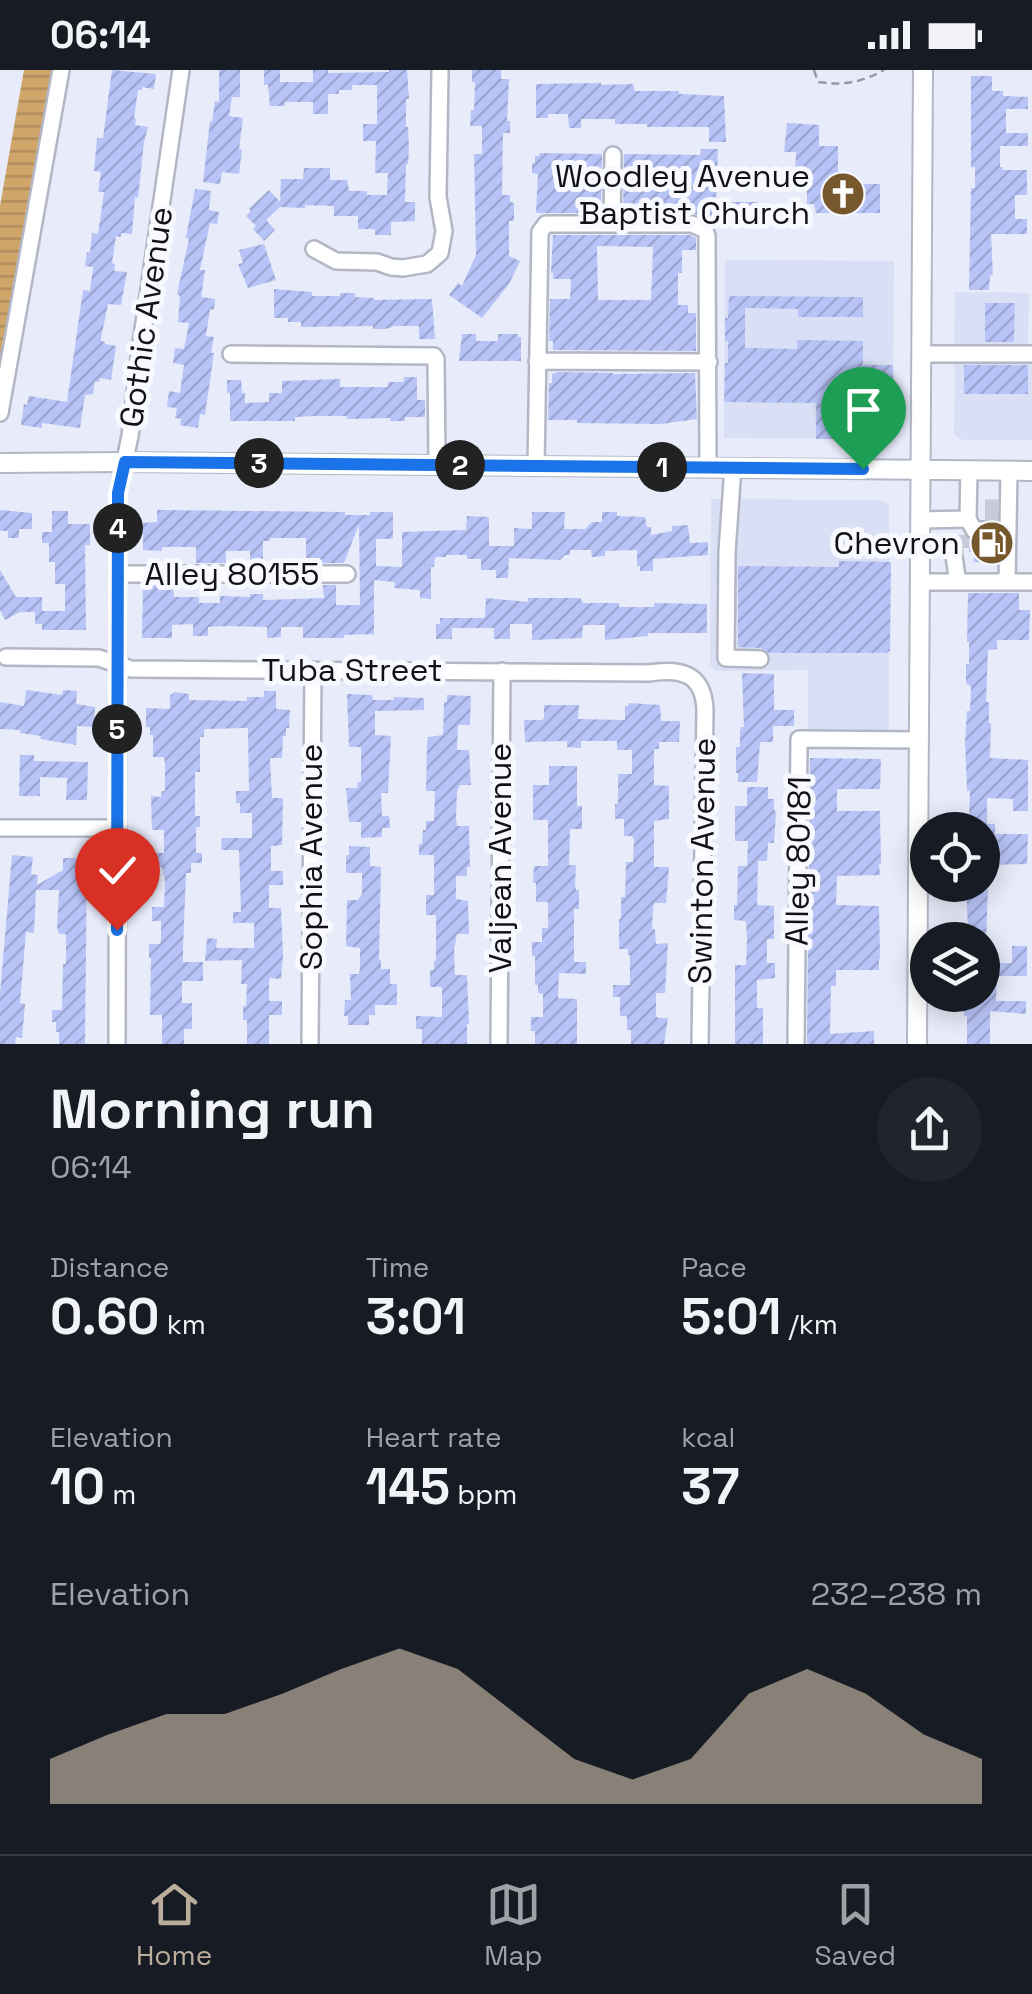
<!DOCTYPE html>
<meta charset="utf-8">
<style>
body{margin:0;font-family:"Space Grotesk",sans-serif;background:#20242c;color:#f1f3f6;height:100vh;display:flex;flex-direction:column;font-size:38px;white-space:nowrap}
*{box-sizing:border-box;margin:0}
p{font-size:32px;color:#9ea1a6}
.icon{flex:none;width:55px;height:55px;fill:none;stroke:currentColor;stroke-width:2;stroke-linecap:round;stroke-linejoin:round}
.map{position:relative;height:974px;overflow:hidden}
.panel{display:flex;flex-direction:column;background:#171b24;flex:1}
.panel>*{flex:none}
.tools{position:absolute;left:910px;top:742px;display:grid;gap:20px}
.tools a{display:grid;place-items:center;width:90px;height:90px;border-radius:50%;background:#171b24;box-shadow:0 5px 25px #0003;font-size:50px}
.pin{position:absolute;display:grid;place-items:center;width:85px;height:85px;color:#fff;margin:-102px -42px;border-radius:50% 50% 50% 0;rotate:-45deg;box-shadow:0 0 10px #0007}
.pin .icon{rotate:45deg}
.km{position:absolute;width:50px;height:50px;margin:-25px;border-radius:50%;background:#222;color:#fff;font-size:28px;line-height:50px;text-align:center}
.round{display:grid;place-items:center;flex:none;width:105px;height:105px;border-radius:52px;background:#20242c}
.summary{display:flex;align-items:center;justify-content:space-between;height:170px;padding:0 50px}
h1{font-size:55px;font-weight:700;line-height:75px}
.figures{display:grid;grid-template-columns:repeat(3,1fr);gap:15px;height:170px;padding:10px 50px}
.figures div{display:grid;align-content:center}
.figures b{font-size:50px;font-weight:700}
.figures small{font-size:28px;font-weight:400}
.figures p{font-size:28px}
.chart{height:280px;padding:20px 50px}
.chart p{display:flex;justify-content:space-between}
.chart svg{width:100%;height:180px;margin-top:10px;fill:#baad9b;opacity:.7}
.status{display:flex;justify-content:space-between;align-items:center;height:70px;padding:0 50px;background:#171b24;direction:ltr}
.status svg{height:28px;fill:currentColor}
.dock{display:flex;justify-content:space-around;align-items:center;height:140px;border-top:2px solid #363941;background:#171b24;font-size:28px;color:#9ea1a6}
.dock a{display:grid;justify-items:center;gap:5px}
.dock .selected{color:#baad9b}
.map>svg:first-child{display:block}
.built{fill:#d9dff4}
.water{fill:url(#water-rules)}
.building{fill:url(#building-hatch);fill-rule:evenodd}
.lines{fill:none;stroke-linecap:round;stroke-linejoin:round}
.minor-tunnel{stroke:#c7cad8;stroke-width:15;stroke-dasharray:15 8;stroke-linecap:butt}
.minor-casing{stroke:#b3b7c5;stroke-width:20}
.major-casing{stroke:#b3b7c5;stroke-width:22}
.path{stroke:#9699a4;stroke-width:2.5;stroke-dasharray:8 5;stroke-linecap:butt}
.minor{stroke:#fff;stroke-width:15}
.major{stroke:#fff;stroke-width:18}
.route-casing{stroke:#fff;stroke-width:20}
.route{stroke:#1a73e8;stroke-width:12}
.labels{text-anchor:middle;dominant-baseline:central;stroke-width:10;stroke-linejoin:round;paint-order:stroke}
.poi-label{font-size:32px;fill:#111217;stroke:#f7f9ff;text-anchor:end}
.street-label{font-size:32px;fill:#111217;stroke:#f7f9ff}
</style>
<div class="status"><b>06:14</b><svg viewBox="0 0 49 12"><path d="M0 12V9h3v3zM5 12V6h3v6zM10 12V3h3v9zM15 12V0h3v12zM26 1h20v11H26zM47 4h2v5h-2z"/></svg></div>
<div class="map">
<svg width="1032" height="974" viewBox="0 0 1032 974">
<defs>
<pattern id="water-rules" width="6" height="5" patternUnits="userSpaceOnUse" patternTransform="scale(2.5)"><rect width="6" height="5" fill="#cfa56a"/><path d="M0 2.5h6" fill="none" stroke="#b18d5b"/></pattern>
<pattern id="building-hatch" width="6" height="6" patternUnits="userSpaceOnUse" patternTransform="scale(2.5)"><rect width="6" height="6" fill="#b8c4f7"/><path d="M-1 1l2-2M0 6l6-6M5 7l2-2" fill="none" stroke="#9da7d3"/></pattern>
</defs>
<rect width="100%" height="100%" fill="#e7ebfa"/>
<path class="built" d="M725 190 894 191 893 360 884 369 724 368Z
M955 222 1029 223 1028 272 1022 278H954Z
M955 289 1032 290V370H963L957 367 954 363Z
M711 429 880 430 889 435V663L808 662V600L716 601 710 595Z"/>
<path class="water" d="M24 0H56L0 305V136Z"/>
<path class="building" d="M112 0 156 4 154 19 142 17V20H138L134 48H136L135 55 148 57 144 72 138 128 135 127 132 164 121 163V167L116 166 112 193 115 194 114 201 127 202 121 235 108 234 101 268V271L105 272V274L116 276 111 310 100 308 99 312 95 311 93 324 85 325 80 358 42 353V358L21 355 24 334 27 335 29 326 67 332 83 220 90 221 93 197 85 196 87 182 90 183 92 163 98 164 102 137 104 122H98L101 102 94 101 97 68H103Z
M219 0H240V27H232L229 46 243 48 239 79 242 80 239 104 222 102 220 114 203 112 210 51 212 52 215 31 219 32Z
M264 0H280V12H313V0H328V3L389 2V0H407L409 29H406V57H408L409 78 408 94H406L405 132H415V151L391 152V165H375V159H358V146H334V136L305 135V138L280 137 266 150 275 160 264 171 253 159 256 156 246 146 251 141 249 139 269 120 280 132 281 109H303L304 98H330V110H347L349 121H367V125H387L388 103H375L376 71H363V54H377V15H352V20H339V24H328V44H313V32H285V36H270L268 15H264Z
M472 0H501V9H509L507 51H510V63H503L502 125H510V132L514 133V151H509V186L520 191 509 214 482 248 449 225 458 213 462 216 476 185 474 84H482V56H470L471 40H474L475 12H472Z
M971 6H992V21H1003V26L1028 27V39H1006V63H1028V76H1000V97H1003L1002 100H1027V125H1015V149H1027V164H991L993 205H990L989 220H969L971 118H975V97H971Z
M601 13V15L633 14 635 21H679V24L724 26 726 72H709V57H647V54H615V49H581V58H569L568 44H548V48H536V14Z
M787 53 819 55V76H838V114H880V143H816L814 134H807V108H795L796 82H784Z
M701 79H718L716 132H758V145L704 147 692 143H623L624 84 700 85Z
M539 83 602 84 601 143H536L538 104 532 103V93H535V86H539Z
M195 119 211 121 209 140 219 142 217 154 210 153 200 200H205L201 227 215 229 214 240 210 239 206 266 214 267 211 283H214L205 345 200 344 198 358 180 355 181 349 175 348 177 338 167 337 169 321 180 323 184 295 173 293 175 278 184 279 189 253 178 252 180 226 177 224 189 169 186 168Z
M553 165H690L696 168V180H682V203H678V235H688V243H696V281L553 280V271H549L550 229H570L571 209H553V203H551ZM597 176 653 177 651 230H598Z
M264 174 276 210 248 218 238 194 243 193 239 180Z
M274 219 312 222V226H340V223H355V227L374 228V230L432 229 435 269H419V256H395L385 259H373V256L301 257V252H288V248H274Z
M729 226 863 227V247H798V239L745 238V278L797 279V270L863 271V295H893V329H853L850 326H841L835 332 838 369H816V333L724 332 725 293H728V271H725V248H728Z
M985 233H1015L1014 272H985Z
M462 264H476V271H498V264H518V267H521V291H459Z
M964 295H1028V324H964Z
M558 302 613 303V304L695 303 697 349 661 354 577 353V350H548L549 313H552V304Z
M404 307H417V330H425V347H405V351H390V348L347 349V346H315L295 347V351H230V323H227V310H241L242 323H245V333L269 332V323H282V311L340 309V317H388V312H404Z
M985 433H997L996 492H974V482H969V478H964L961 471 952 467V465H964L969 470 985 471 994 466 995 455 985 449Z
M0 440 32 443V459H19V468H8V461H0Z
M157 440 345 442V445H370V442H393V469H376V496L402 497V462L466 460 467 446 489 447V476H514V458L532 459V442H565L564 459H585L592 452H602V442H617V446L645 447 647 457H651V465L672 461V456L688 455 690 473 708 472V485L653 489V501H640V496H637V480L605 481V486L592 487 591 480H570V485H565L560 490 509 488 508 508H496V500H481V489H467V485H446V487H435L434 497H431V529L420 528V520L394 518 395 512 374 510V564L344 565V568H303V557H281V567L267 568V557L228 556 208 557V566H193V554L172 555V568H142L143 515H173L174 527H199V533H220V526L250 527V524H263V530L324 528 323 515H336V535H360L359 454 344 493H306V468H270V471H263V493H250V481H226V493H196V477H162V481L143 480V453L157 452Z
M52 441H68V454H90V475H85L86 560H42V554H35V542H20L5 550 0 540V500L16 527H42V541H65V514H55V492H49V473H42V462H52Z
M839 491 891 492 890 581 886 583H769L761 578 738 577V496L839 497Z
M968 523H1019V540H1030L1029 570H997V579L988 580 986 632H989V653H991L990 688 1028 690V741H1013V729L987 728V754H995V764H1028L1027 794 982 795V760H966V745H969L970 721H967V717L965 673 967 641H970L971 617 966 613V594H969V572H967Z
M486 528 528 532V528H580L583 533H619V537H654V533L707 534V563H648V566L605 570V555H583L582 568 532 570V554H510V569H494V558H452V569H436V554H440V548H485Z
M742 603 774 604V640H794V656H773V672H760L757 712H738V703H736V677H740V660L741 657H744Z
M26 620 62 625 63 620 77 621 76 634 95 637 94 657 77 656 76 675 40 669 41 666 20 663V660L0 659V632L24 636Z
M264 621H276V639L290 640 289 658H286V666H283L282 688H270L272 728H283L282 775 271 776V801H283V815H269V838H281L283 886 281 909 270 908 269 911V931H282V945H269V974H247V950H243V936H246L247 914H241L242 890 205 891 207 868 217 869 216 878H254V853H233V842H241L239 780H221L222 768H252V743H240V733H236V721H249L248 658 204 659V667H200V702H195V746H200V757H196V783H202V793H191V803H186L183 878V892H203V911H182V933H192V959H184V974H162V945H150L151 888H149V874H160L161 871V851H152V837H164L165 812 162 797H150L151 783H164V760H152L151 726 161 727 162 721H165V694L164 687H153V665H150V657H146V638L170 639V625L175 622 189 624V630L247 631V627H264Z
M347 624 372 625 373 630H394V627L424 628V640L375 641V665L391 666 388 723H381L382 746H389L390 758H382V767L361 768V752H349L346 718H357L358 712H361V677H349Z
M447 625 471 626 470 655H458L457 680H469L471 715H460L457 721 456 749 457 756H469L470 797H467V806H456V829L468 831 469 864H457L454 879 455 905H467L469 954H467V974H422V959H416V946L442 947V917H430V900H434V891H436V845H426V825H434V785H419V774H422L423 760H426V751H434L435 721H426L427 673 428 667 443 665 444 632H447Z
M629 633 660 635 661 651H680L679 672H659V679H654V715L669 716V749L654 751V797H669L666 833H654L653 839 652 859H655L656 874 668 873 665 923H656V946L658 948H668L664 974H631V960H627V946H620V927H613V915H630V885H628V879H619V849H621V827H625L626 792H633L634 769 632 766H624V749H615V734H618V704H632V680H617V671H581V678L567 677V671L525 672 524 650H542L544 648V635H579L578 649 625 650V636H628Z
M20 685H34V691L88 692 87 730H66L67 708 40 707V726H19Z
M810 688 881 689 880 719H837V741H880L881 794H879L880 805 837 806 836 835 879 836 880 889H879V900H836V916H831L830 964 874 961V974H807Z
M549 696H577V736H582V759H570L569 795H576L575 815 576 820H579V839H574V892H586V904L559 903 558 928 577 929V974H535V961H531V947H543V924L538 923V915H535V886H532V872H542V858H548V832H536V813H533L534 796H548V750H533V715H549Z
M747 717H768V729H774V740L776 742 774 773H768L767 791H758L757 835 774 836V869H767V893H775V908L757 910V938H763V974H735V895H746L747 870 746 851 734 850V835H737L738 796H747L748 771H735V736H747Z
M349 776 370 777V796L381 797 379 890H381V899H390V914H397V935H375V945H369V955H348V946H344L345 930H351L350 904H359L360 898V878L346 876 347 830H358L362 824V803H346V785H349Z
M12 785 33 787 31 804 38 805 37 815 63 800V788H87L85 974H59V962H56V952H52V940H62L63 894H66V864H59L57 857 59 820H36L34 863 26 862 20 933 25 934 22 968 16 967 15 974H0V924Z
M966 819H988L986 870H964L965 857H968Z
M1012 876H1027V906H997L996 931H1026V944L990 941V974H967V946H964L965 932H982V893H1012Z"/>
<g class="lines">
<path class="minor-tunnel" d="M985 437H998
M985 449 998 450
M962 478V465"/>
<defs>
<path id="minor" d="M612 153 613 85
M314 179 336 191 377 192 391 197 403 198 427 194 440 183 444 161 438 127 440 0
M231 284 434 286 436 289 437 395
M921 284H1032
M537 291 709 292
M0 343 61 0
M536 396 540 162 546 154H692L705 160 707 166 708 398
M733 397 727 482 726 588 760 589
M968 449 974 460H985
M920 450 968 449 969 400
M953 478C954 490 957 500 957 512
M118 504H347
M919 512H1032
M1007 512 1009 400
M6 587 99 588 131 599 648 603C681 598 703 603 705 639L700 974
M0 758H118
M117 974 118 423 130 366 140 280 181 0
M310 974 313 600
M499 974 502 601
M796 974 799 669 920 670"/>
<path id="major" d="M0 393 125 392 1032 401
M917 974 923 0"/>
</defs>
<use href="#minor" class="minor-casing"/>
<use href="#major" class="major-casing"/>
<path class="path" d="M814 0 818 12C843 16 862 12 884 0"/>
<use href="#minor" class="minor"/>
<use href="#major" class="major"/>
</g>
<g class="lines">
<defs>
<path id="route" d="M117 860 118 423 125 392 863 399"/>
</defs>
<use href="#route" class="route-casing"/>
<use href="#route" class="route"/>
</g>
<defs>
<symbol id="church-disc" viewBox="-11 -11 22 22"><circle r="9.5" fill="#76582c" stroke="#f7f9ff"/><path d="M-1.2-6h2.4v3.5h3.3v2.4h-3.3V6h-2.4V-.1h-3.3v-2.4h3.3Z" fill="#fff"/></symbol>
<symbol id="fuel-disc" viewBox="-11 -11 22 22"><circle r="9.5" fill="#76582c" stroke="#f7f9ff"/><path d="M-5.5-6h7V0h2V4h1.3V-2.5L3-4.5l.8-.8L6-3V5H2.5V1h-1V6h-7ZM-4.2-4.7v3.2H.2V-4.7Z" fill="#fff"/></symbol>
</defs>
<g fill-rule="evenodd">
<use href="#church-disc" x="818" y="99" width="50" height="50"/>
<use href="#fuel-disc" x="967" y="448" width="50" height="50"/>
</g>
<g class="labels">
<g class="poi-label">
<text x="810" y="106">Woodley Avenue<tspan x="810" dy="37">Baptist Church</tspan></text>
<text x="960" y="473">Chevron</text>
</g>
<g class="street-label">
<text transform="translate(146 247) rotate(-82)">Gothic Avenue</text>
<text x="232" y="504">Alley 80155</text>
<text x="352" y="600">Tuba Street</text>
<text transform="translate(311 787) rotate(-90)">Sophia Avenue</text>
<text transform="translate(500 788) rotate(-90)">Valjean Avenue</text>
<text transform="translate(702 791) rotate(-89)">Swinton Avenue</text>
<text transform="translate(798 791) rotate(-89)">Alley 80181</text>
</g>
</g>
</svg>
<div class="tools">
<a><svg class="icon" aria-label="locate" viewBox="0 0 24 24"><circle cx="12" cy="12" r="6"/><path d="M12 2v4M12 18v4M2 12h4M18 12h4"/></svg></a>
<a><svg class="icon" aria-label="layers" viewBox="0 0 24 24"><path d="M12 4l9 5-9 5-9-5zM3 14l9 5 9-5"/></svg></a>
</div>
<div class="pin" style="left:863px;top:399px;background:#1e9e55"><svg class="icon" aria-label="arrive" viewBox="0 0 24 24"><path d="M6 21V4h12l-3 4 3 4H6"/></svg></div>
<div class="pin" style="left:117px;top:860px;background:#d93025"><svg class="icon" aria-label="check" viewBox="0 0 24 24"><path d="M5 12l5 5 9-10"/></svg></div>
<b class="km" style="left:662px;top:397px">1</b>
<b class="km" style="left:460px;top:395px">2</b>
<b class="km" style="left:259px;top:393px">3</b>
<b class="km" style="left:118px;top:458px">4</b>
<b class="km" style="left:117px;top:659px">5</b>
</div>
<section class="panel">
<div class="summary"><div><h1>Morning run</h1><p>06:14</p></div><a class="round"><svg class="icon" aria-label="share" viewBox="0 0 24 24"><path d="M12 15V3M7 8l5-5 5 5M5 13v7h14v-7"/></svg></a></div>
<div class="figures">
<div><p>Distance</p><b>0.60<small> km</small></b></div>
<div><p>Time</p><b>3:01</b></div>
<div><p>Pace</p><b>5:01<small> /km</small></b></div>
</div>
<div class="figures">
<div><p>Elevation</p><b>10<small> m</small></b></div>
<div><p>Heart rate</p><b>145<small> bpm</small></b></div>
<div><p>kcal</p><b>37</b></div>
</div>
<div class="chart"><p><span>Elevation</span>232–238 m</p>
<svg viewBox="0 0 160 44" preserveAspectRatio="none"><path d="M0 44V33L10 27L20 22L30 22L40 17L50 11L60 6L70 11L80 22L90 33L100 38L110 33L120 17L130 11L140 17L150 27L160 33V44z"/></svg>
</div>
</section>
<nav class="dock">
<a class="selected"><svg class="icon" aria-label="home" viewBox="0 0 24 24"><path d="M3 11l9-7 9 7M6 9v11h12V9"/></svg>Home</a>
<a><svg class="icon" aria-label="map" viewBox="0 0 24 24"><path d="M3 6l6-2 6 2 6-2v14l-6 2-6-2-6 2zM9 4v14M15 6v14"/></svg>Map</a>
<a><svg class="icon" aria-label="saved" viewBox="0 0 24 24"><path d="M7 4h10v16l-5-4-5 4z"/></svg>Saved</a>
</nav>
